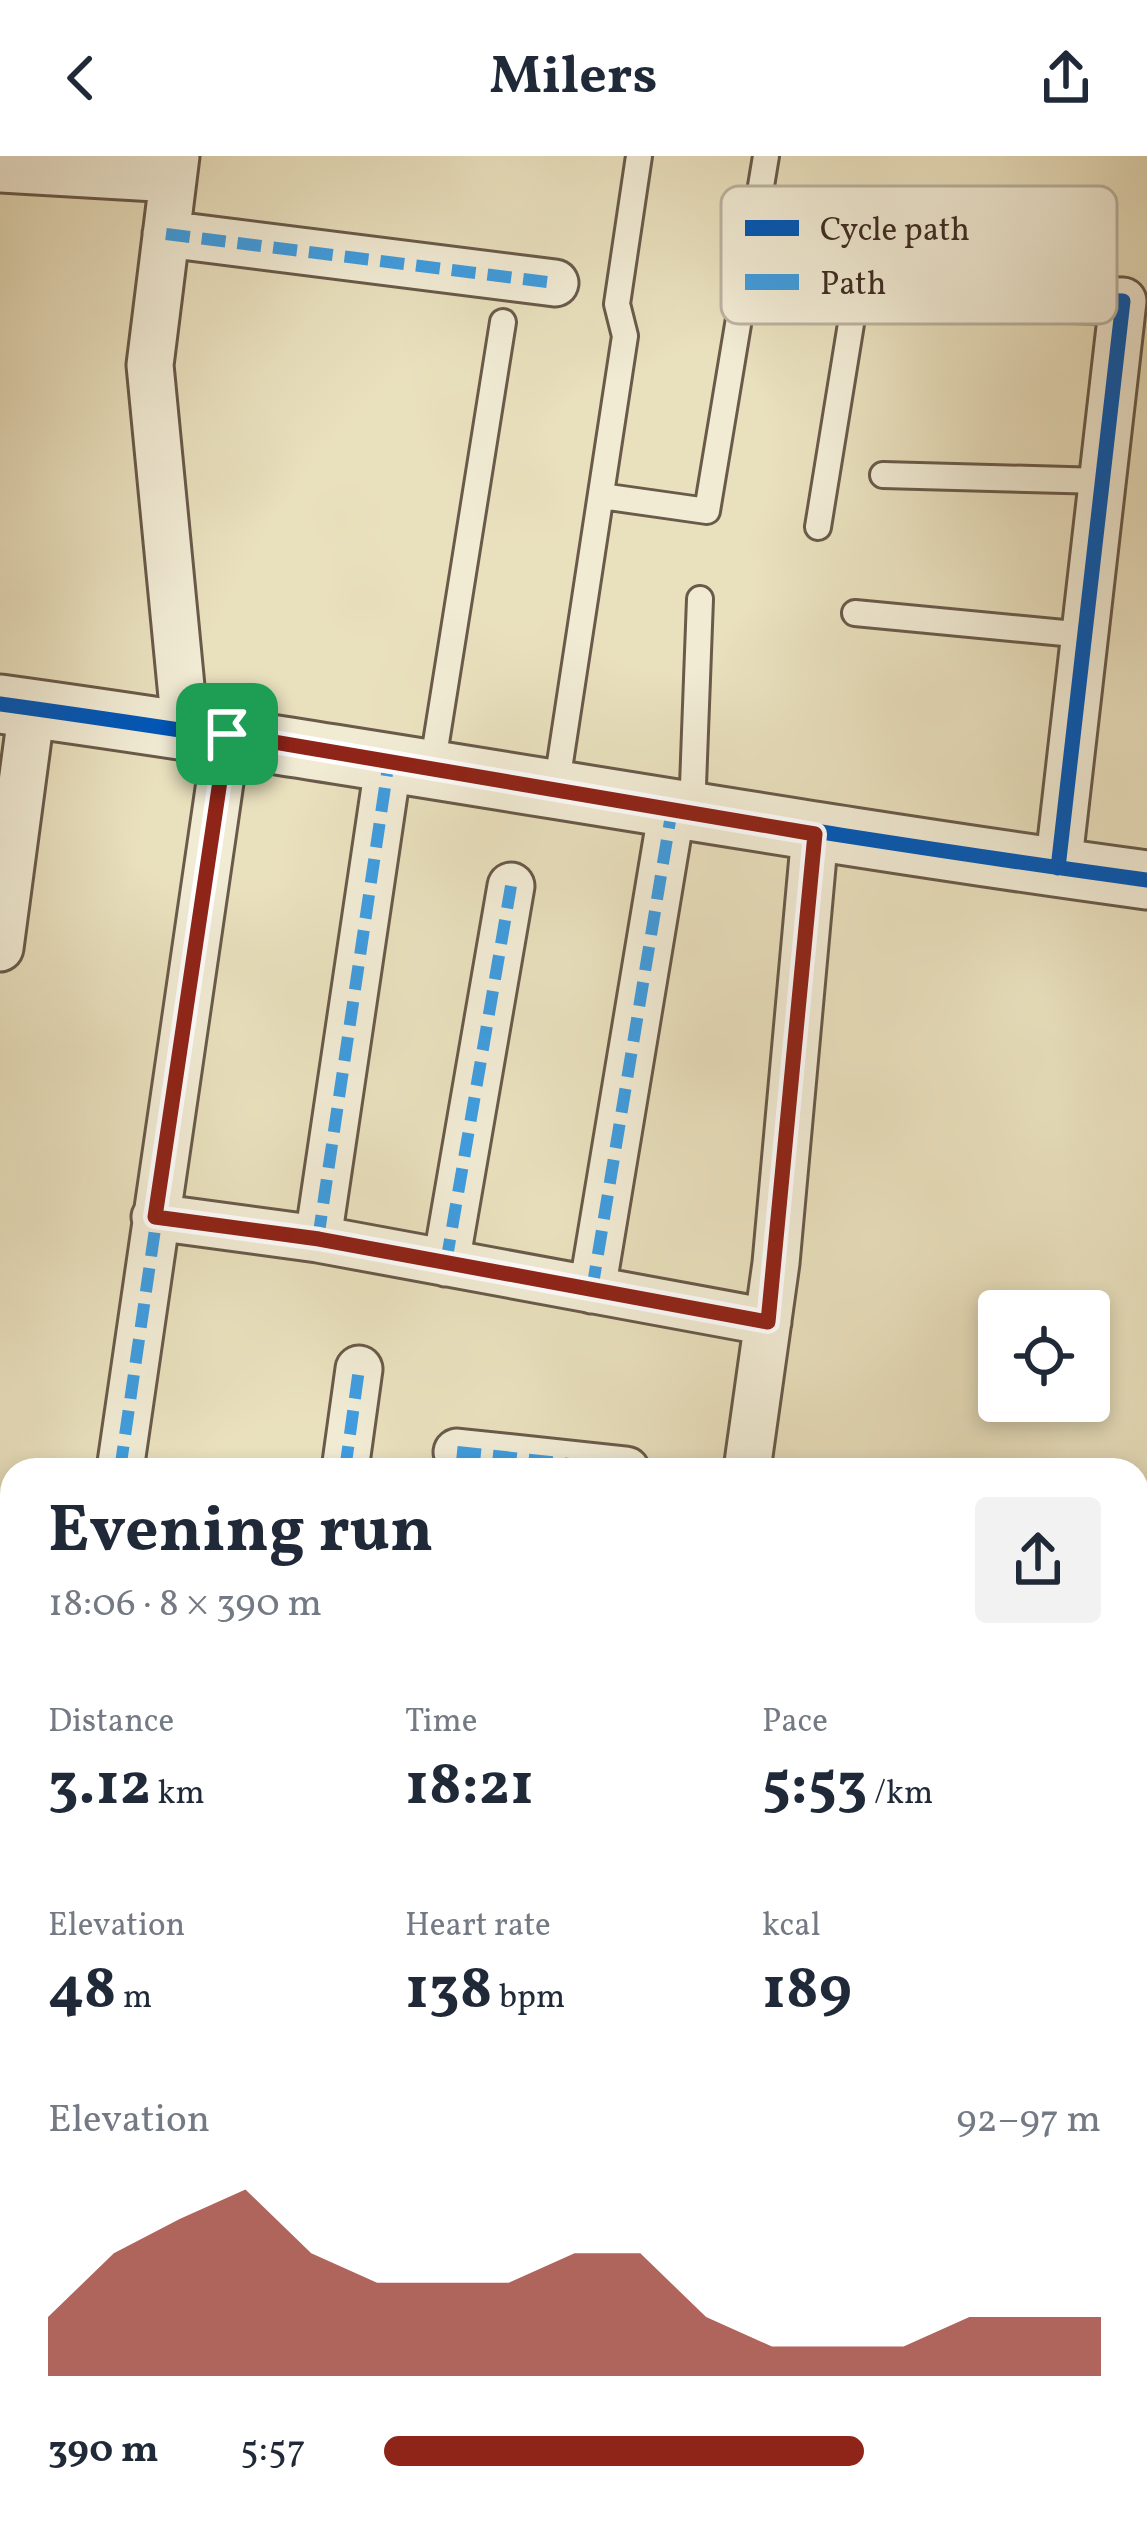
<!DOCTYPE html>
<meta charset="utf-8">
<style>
body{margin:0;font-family:Vollkorn,serif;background:#f2f2f3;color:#1f2937;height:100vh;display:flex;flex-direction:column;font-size:45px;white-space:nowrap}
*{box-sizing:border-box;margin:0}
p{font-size:39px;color:#747a83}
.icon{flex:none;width:66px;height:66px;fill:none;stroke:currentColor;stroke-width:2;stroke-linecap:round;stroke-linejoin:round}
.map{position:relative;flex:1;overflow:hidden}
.sheet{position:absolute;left:0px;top:1302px;width:1149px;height:1065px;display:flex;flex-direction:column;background:#fff;border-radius:36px 36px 0 0;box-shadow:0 6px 18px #0003}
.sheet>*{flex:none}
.buttons{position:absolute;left:978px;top:1134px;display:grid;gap:24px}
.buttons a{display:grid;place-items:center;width:132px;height:132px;border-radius:12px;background:#fff;box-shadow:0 6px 18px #0003;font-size:60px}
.pin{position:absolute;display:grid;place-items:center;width:102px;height:102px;color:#fff;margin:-51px;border-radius:24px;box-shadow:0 6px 18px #0006}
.round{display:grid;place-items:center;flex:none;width:126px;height:126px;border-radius:12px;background:#f2f2f3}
.overview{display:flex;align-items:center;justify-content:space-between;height:204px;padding:0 48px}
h1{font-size:66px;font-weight:700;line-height:90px}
.stats{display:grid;grid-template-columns:repeat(3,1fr);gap:18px;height:204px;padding:12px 48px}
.stats div{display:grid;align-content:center}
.stats b{font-size:60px;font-weight:700}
.stats small{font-size:33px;font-weight:400}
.stats p{font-size:33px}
.chart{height:336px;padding:24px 48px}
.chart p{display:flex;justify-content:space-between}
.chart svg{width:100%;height:216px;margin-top:12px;fill:#8f2418;opacity:.7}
ul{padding:0 48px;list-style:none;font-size:39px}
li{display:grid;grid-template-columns:192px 144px 1fr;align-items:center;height:90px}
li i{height:30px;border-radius:15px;background:#8f2418}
header{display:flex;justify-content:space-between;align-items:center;height:156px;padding:0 48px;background:#fff;font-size:54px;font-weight:700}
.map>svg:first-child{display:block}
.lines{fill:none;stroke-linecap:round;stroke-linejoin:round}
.service-casing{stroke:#695a4a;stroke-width:30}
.minor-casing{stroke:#695a4a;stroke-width:51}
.tertiary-casing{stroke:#695a4a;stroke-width:63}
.service{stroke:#f1ebd4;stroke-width:24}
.minor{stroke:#f1ebd4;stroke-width:45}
.tertiary{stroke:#f1ebd4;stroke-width:57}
.quiet{stroke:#3f9de0;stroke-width:12;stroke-dasharray:24 12;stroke-linecap:butt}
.cycleway-casing{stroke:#f1ebd4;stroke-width:22}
.cycleway{stroke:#0057b8;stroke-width:15}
.route-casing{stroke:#fff;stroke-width:24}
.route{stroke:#8f2418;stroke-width:15}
.key{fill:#f1ebd4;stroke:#bbb29f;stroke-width:3}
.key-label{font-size:33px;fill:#3e2d24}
</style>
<header><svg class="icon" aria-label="back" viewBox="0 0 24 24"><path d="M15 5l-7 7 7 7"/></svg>Milers<svg class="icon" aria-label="share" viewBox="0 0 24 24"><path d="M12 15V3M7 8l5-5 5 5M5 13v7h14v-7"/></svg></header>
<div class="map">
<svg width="1147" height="2365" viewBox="0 0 1147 2365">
<rect width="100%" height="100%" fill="#e9e0bd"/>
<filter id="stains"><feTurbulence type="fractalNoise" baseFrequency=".00167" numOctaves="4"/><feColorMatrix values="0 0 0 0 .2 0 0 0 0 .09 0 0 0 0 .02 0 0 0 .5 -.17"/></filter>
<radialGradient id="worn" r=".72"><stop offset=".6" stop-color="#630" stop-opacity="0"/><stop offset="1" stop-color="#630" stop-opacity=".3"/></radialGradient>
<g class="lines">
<defs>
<path id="service" d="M883 319 1103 325
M601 340 707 355 766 0
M818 371 856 137 869 97
M855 457 1085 479
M432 612 503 166
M556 633 625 180 617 148 639 0
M692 656 700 443"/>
<path id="minor" d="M176 0 150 209 185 572
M0 13 173 23
M166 78 555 127
M856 137 1123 145 1058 712
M0 792 32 552
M155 1061 318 1083 768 1166
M318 1083 389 604
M446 1107 511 730
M592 1134 672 653
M457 1296 626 1314
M120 1314 227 578
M345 1314 359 1213
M747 1314 776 1107 815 678
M1137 1479 1147 1480
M0 1618 12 1620
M2 1811 12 1756
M0 1916 12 1918
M0 2082 12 2005
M285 2355 333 2364 334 2355
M422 2355 482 2365
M621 2365 623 2355"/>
<path id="tertiary" d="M0 548C383 601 764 672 1147 724"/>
</defs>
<use href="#service" class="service-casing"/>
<use href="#minor" class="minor-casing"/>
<use href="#tertiary" class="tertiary-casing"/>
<use href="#service" class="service"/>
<use href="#minor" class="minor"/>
<use href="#tertiary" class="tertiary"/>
<path class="quiet" d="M166 78 555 127
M155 1061 318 1083 768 1166
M318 1083 389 604
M446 1107 511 730
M592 1134 672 653
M457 1296 626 1314
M120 1314 227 578
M345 1314 359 1213
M0 1618 12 1620
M2 1811 12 1756
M0 1916 12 1918
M0 2082 12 2005
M285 2355 333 2364 334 2355
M422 2355 482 2365"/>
<defs>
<path id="cycleway" d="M856 137 1123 145 1058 712
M0 548C383 601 764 672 1147 724"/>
</defs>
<use href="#cycleway" class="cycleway-casing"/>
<use href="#cycleway" class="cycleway"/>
</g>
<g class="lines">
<defs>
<path id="route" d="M227 578 815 678 768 1166 319 1083 155 1061Z"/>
</defs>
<use href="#route" class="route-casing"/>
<use href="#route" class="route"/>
</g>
<rect x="721" y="30" width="396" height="138" rx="18" class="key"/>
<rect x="745" y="64" width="54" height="16" fill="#0057b8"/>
<rect x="745" y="118" width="54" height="16" fill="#3f9de0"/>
<g class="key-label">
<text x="820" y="84">Cycle path</text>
<text x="820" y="138">Path</text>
</g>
<rect width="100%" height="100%" filter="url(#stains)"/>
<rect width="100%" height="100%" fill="url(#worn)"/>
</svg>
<div class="buttons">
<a><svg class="icon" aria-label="locate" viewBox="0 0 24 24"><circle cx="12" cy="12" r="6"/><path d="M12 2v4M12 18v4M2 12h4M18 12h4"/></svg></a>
</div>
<div class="pin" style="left:227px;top:578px;background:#1e9e55"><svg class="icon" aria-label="arrive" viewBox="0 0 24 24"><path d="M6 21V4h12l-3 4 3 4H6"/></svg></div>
<section class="sheet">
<div class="overview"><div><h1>Evening run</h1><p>18:06 · 8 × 390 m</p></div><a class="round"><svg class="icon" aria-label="share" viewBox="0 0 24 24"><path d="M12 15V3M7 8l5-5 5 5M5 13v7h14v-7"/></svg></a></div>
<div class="stats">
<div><p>Distance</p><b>3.12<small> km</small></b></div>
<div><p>Time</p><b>18:21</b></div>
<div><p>Pace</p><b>5:53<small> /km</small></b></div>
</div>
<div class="stats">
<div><p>Elevation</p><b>48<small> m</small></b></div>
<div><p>Heart rate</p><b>138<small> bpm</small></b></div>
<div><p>kcal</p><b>189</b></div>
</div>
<div class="chart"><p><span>Elevation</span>92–97 m</p>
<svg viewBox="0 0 160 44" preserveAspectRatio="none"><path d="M0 44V32L10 19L20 12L30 6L40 19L50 25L60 25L70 25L80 19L90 19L100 32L110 38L120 38L130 38L140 32L150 32L160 32V44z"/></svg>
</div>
<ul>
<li><b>390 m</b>5:57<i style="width:67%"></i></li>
</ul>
</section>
</div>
